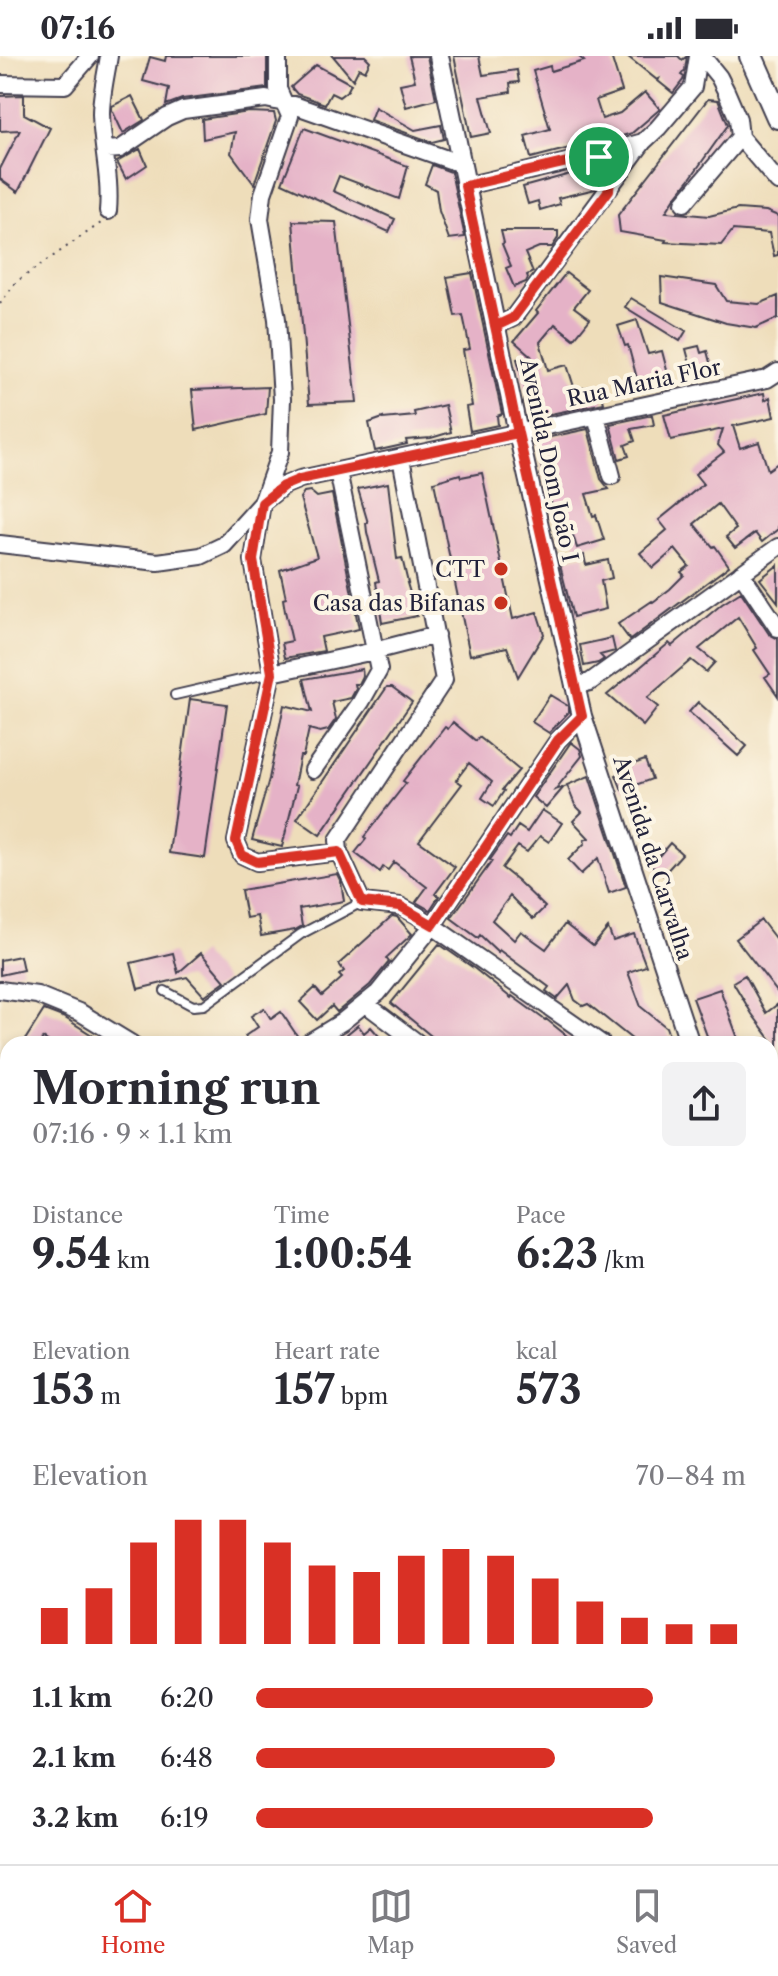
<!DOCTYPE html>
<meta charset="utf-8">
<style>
body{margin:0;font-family:"Libre Caslon Text",serif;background:#f2f2f3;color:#2b2b33;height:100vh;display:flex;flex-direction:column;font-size:30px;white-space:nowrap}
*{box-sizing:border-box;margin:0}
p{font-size:26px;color:#7c7c81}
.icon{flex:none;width:44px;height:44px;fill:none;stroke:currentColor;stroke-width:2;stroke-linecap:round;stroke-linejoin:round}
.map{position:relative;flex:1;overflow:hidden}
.sheet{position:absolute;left:0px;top:980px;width:778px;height:828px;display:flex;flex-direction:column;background:#fff;border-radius:24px 24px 0 0;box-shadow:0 4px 12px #0003}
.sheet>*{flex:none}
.pin{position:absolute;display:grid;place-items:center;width:68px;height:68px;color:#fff;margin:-34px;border:4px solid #fff;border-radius:50%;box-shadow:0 2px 8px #0007}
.round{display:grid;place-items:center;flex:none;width:84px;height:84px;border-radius:12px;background:#f2f2f3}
.head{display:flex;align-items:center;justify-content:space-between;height:136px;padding:0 32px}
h1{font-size:44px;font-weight:700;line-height:60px}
.stats{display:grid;grid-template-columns:repeat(3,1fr);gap:12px;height:136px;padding:8px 32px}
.stats div{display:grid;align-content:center}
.stats b{font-size:40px;font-weight:700}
.stats small{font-size:22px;font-weight:400}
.stats p{font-size:22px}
.chart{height:224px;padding:16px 32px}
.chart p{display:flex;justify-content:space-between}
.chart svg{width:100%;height:144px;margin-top:8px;stroke:#d93025;stroke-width:6}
ul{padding:0 32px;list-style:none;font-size:26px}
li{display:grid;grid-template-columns:128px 96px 1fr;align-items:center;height:60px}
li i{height:20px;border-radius:10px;background:#d93025}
.status{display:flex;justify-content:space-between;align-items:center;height:56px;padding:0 40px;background:#fff;direction:ltr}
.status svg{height:22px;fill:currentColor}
.tab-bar{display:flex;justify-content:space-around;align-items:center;height:112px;border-top:2px solid #e1e1e2;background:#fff;font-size:22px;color:#7c7c81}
.tab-bar a{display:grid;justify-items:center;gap:4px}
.tab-bar .active{color:#d93025}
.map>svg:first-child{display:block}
.forest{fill:url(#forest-crowns);stroke:#4a7061;stroke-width:2}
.building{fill:#e5b2c7}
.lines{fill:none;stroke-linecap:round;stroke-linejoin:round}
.service-casing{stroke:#413e4e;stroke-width:12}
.minor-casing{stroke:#413e4e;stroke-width:20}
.tertiary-casing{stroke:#413e4e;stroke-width:22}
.secondary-casing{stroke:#413e4e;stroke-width:26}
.path{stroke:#413e4e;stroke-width:2;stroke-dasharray:2 6;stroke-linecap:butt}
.service{stroke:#fff;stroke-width:8}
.minor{stroke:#fff;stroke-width:16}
.tertiary{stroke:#fff;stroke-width:18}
.secondary{stroke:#fff;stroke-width:22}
.route-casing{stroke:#fff;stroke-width:16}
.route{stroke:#d93025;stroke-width:10}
.poi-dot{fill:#c8321e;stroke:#fcf5e5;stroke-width:3}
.labels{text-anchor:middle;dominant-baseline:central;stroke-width:8;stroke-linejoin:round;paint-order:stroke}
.street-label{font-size:22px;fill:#22223b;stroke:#fcf5e5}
.poi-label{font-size:22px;fill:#22223b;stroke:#fcf5e5;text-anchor:end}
</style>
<div class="status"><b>07:16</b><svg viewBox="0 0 49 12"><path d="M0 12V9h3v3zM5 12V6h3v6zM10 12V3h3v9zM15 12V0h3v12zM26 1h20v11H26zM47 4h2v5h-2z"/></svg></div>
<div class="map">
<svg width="778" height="1808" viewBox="0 0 778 1808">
<defs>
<pattern id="forest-crowns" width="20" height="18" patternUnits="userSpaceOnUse" patternTransform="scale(2)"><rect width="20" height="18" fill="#73bf87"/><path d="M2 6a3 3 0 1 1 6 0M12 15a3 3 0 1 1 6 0" fill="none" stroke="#5e9b70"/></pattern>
</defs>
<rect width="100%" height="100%" fill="#fcf5e5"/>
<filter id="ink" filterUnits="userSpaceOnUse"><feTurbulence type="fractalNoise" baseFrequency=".0125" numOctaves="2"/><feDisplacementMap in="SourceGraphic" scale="16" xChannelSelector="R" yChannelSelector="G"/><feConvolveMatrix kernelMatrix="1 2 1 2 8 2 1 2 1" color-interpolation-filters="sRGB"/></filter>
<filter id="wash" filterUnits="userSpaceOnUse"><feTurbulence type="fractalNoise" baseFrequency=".006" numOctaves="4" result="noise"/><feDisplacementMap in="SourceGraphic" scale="32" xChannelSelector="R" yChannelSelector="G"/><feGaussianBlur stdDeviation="1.8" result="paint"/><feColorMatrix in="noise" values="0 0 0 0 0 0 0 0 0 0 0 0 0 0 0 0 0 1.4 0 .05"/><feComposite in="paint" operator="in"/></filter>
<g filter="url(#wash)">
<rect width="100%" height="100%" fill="#eeddba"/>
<path class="forest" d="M286 1800H392L395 1808H293Z"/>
<g id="blocks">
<path class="building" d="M166 0H267V32L182 43 166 49 169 32 143 25 150 1 165 5Z
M333 0H365L370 5 365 15 359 12 353 24Z
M409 0H427L436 43 406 51 400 28 415 25Z
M454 0H479L483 19 517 14 519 26 510 27 511 36 481 41 491 77 471 81Z
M578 0H611L622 35 596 44 602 63 620 57 645 36 660 53 632 77 592 89 575 93 574 91 531 102 525 80 550 73 533 15 550 10 551 15 584 5Z
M627 0H678L682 4 687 0 685 14 681 19 684 21 683 24 673 37 658 25 659 23 657 24Z
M316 9 351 28 348 34 339 41 331 37 325 48 297 38 291 31Z
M24 39V58L50 72 18 136 0 123V113L20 74 0 75V40Z
M132 40 144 64 123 77 112 54V50Z
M708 43 718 44 728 69 689 124 676 140 666 156 709 160 738 153 766 155 778 160V199L774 200 769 177 733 174 721 189 665 186 666 184 620 176 618 159Z
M375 51 415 74 441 69 444 83 432 86 370 64Z
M249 56 274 57 276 65 254 128 231 97 235 76 203 83 202 63Z
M304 72 408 110 399 143 339 120 333 135 395 163 389 176 282 127Z
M140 93 147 109 126 123 117 106Z
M432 109 451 116 465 181 449 183 439 155 436 134 425 128Z
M603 109 606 118 595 133 558 142 560 148 540 154 538 145 528 148 523 131Z
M293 165 336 166 357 346 309 348Z
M501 175H558V182L552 191H539L525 197 533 216 527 219 528 222 526 226 514 231 506 212 511 210 502 188 504 187Z
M472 217 502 358 497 360 498 369 470 375 466 351 472 350 463 294 470 293 463 259 455 260 447 221Z
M566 217 588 234 574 251 590 263 574 283 555 268 540 286 548 314 567 309 575 334 599 328 604 347 531 362 527 337 517 303 531 300 514 285 538 257 536 255Z
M661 221 716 229 726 245 759 248 778 240V262L756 272 726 267 662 246Z
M631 242 686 275 680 285 625 251Z
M637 264 648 298 662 295 669 322 639 330 628 289 625 290 618 270Z
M699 290 701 297 707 295 712 314 693 319 686 293Z
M268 331 266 358 196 374 192 334Z
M764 337 765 344 770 341 774 361 733 370 740 392 759 386 768 414 778 407V473L762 486 755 477 735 492 726 481 736 473 718 448 694 468 713 491 715 490 729 510 630 584 618 568 652 545 653 546 670 533 684 519 681 516 689 510 675 493 653 512 640 497 667 474 659 464 703 428 695 418 724 396 718 389 723 373 671 384 664 359Z
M445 349 451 376 431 382 406 384 407 388 375 395 369 367 383 362V363L415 360 414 356Z
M652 359 654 369 631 373 635 385 625 389 629 400 619 403 610 368Z
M588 373 601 423 609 433 586 438 593 460 596 459 604 484 577 492 572 476 561 479 551 446H549L536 384Z
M482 417 513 563 537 556 544 578 518 621 507 591 470 599 434 426 460 418 461 421Z
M388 427 397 503 402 502 408 527H407L417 560 382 567 376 526 379 525 367 476 366 467H368L358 433Z
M310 435 317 441 332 438 359 573 321 581 324 595 285 602 282 587 292 585 285 555 283 543 286 542 280 514 317 501 300 442 304 436Z
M584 499 586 509 608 504 612 522 601 525 606 553 573 561 559 505Z
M778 509V546L760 523Z
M741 536 769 578 778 583V640L765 621 770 618 754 594 757 592 738 561 699 593 715 606 706 616 691 604 647 642 658 651 643 670 607 639 669 587 672 590 722 548Z
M612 582 615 595 600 599 604 603 598 607 584 610 580 589Z
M362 613 363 620 359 628H355L356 633 351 642 332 646 336 663 328 674 320 676 309 673 303 700H300L294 729 297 730 282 791 252 784 269 723 284 649 312 656 304 623Z
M387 631H392L412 646 320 779 297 763Z
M550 639 568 650 569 656 549 677 532 666Z
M190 643 227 648 205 802 169 797Z
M698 646 747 690 738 700 689 656Z
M453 666 476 685 479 681 488 688 519 714 502 734 504 735 494 750 482 742 492 726 469 707 456 724 462 728 419 785 455 811 435 838 439 840 430 854 416 846 427 831 394 806 388 814 383 811 380 816 355 797 366 783 364 781 406 727 403 725 445 671 448 673Z
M571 686 580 693 582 700 555 734 564 731 546 752 533 741Z
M645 704 652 723 622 734 616 719 629 714 628 710Z
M589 720 626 831 609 837 598 802 581 818 568 804 585 787 584 784 589 782 573 765 582 756 575 749 567 729Z
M542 754 562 767 549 786 540 780 527 796 518 790 502 812 517 824 545 851 533 863 510 840 492 864 514 884 521 875 546 893 565 868 593 890 608 872 613 885 634 878 646 910 628 916 641 951 666 971 672 988H638L588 948 583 950 575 944 569 929 557 943 546 935 549 931 499 894 498 896 480 879 478 882 451 862 492 805 490 804 507 780 510 782 518 770 527 776Z
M670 787 682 798 663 819 651 809Z
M337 818 341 826 344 845 299 853 302 870 295 874 261 880 257 860 246 862 241 834Z
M392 860 397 861 412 878 386 902 389 906 370 929 337 956 332 950 317 964 300 946 315 932 322 940 342 922 339 919 344 915 339 908Z
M761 864 778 886V937L736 883Z
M439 888 475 913 511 942 512 940 545 964 546 963 577 988H441L391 947Z
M173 897 178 917 201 897 225 925 204 940 187 921 138 933 131 907Z
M20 900 23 914 0 919V904Z
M745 919 766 957 778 948V993L752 958 733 926Z
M720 933 740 988H710L693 942Z
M264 952 271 963 281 956 298 981 296 985 292 988H250L245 980 258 971 251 960Z
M44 954 65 962 106 988H52L43 982 39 988H31L25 984Z
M358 969 364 977 371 971 386 988H335L348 980 347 978Z"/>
</g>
</g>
<g filter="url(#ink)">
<use href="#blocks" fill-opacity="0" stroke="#413e4e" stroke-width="2"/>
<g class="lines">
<defs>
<path id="service" d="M175 639 271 617
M165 935 193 950 204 949 301 878 362 846
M0 1250 8 1253
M770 1509 778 1520"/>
<path id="minor" d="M702 0 719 21 726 35 738 63 740 81 778 126
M0 28 65 29 90 0
M106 94 120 93 167 61 183 54 266 43 294 49 461 108
M465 130 597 99 643 86
M684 147 740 81
M108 155C111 122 102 91 101 58 101 39 106 19 109 0
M496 270 513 262 643 86 658 72 693 31 698 0
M596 360 612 420
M401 402 444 624 338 784 339 796 362 846 400 850 417 859 602 988
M0 488 158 506 201 500 224 489 262 447 283 430 300 423 767 323 778 316
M741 517 778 572
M272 617 253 504 262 447 280 396 282 343 277 263 260 163 263 138 290 60 278 33V0
M574 630 590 626 778 491
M313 714 361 646 379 614 338 415
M339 796 257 806 242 799 236 785 272 617 374 595 436 579
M0 934 37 939 81 957 132 988
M366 948 419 988
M306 988 342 966 378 937 433 869 558 684 582 660
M770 1101 778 1113
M0 1187 3 1210 0 1222
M123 1800 130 1808
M579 1800 594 1808
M602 1808 612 1800"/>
<path id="tertiary" d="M439 0 518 377 582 660 690 988
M770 1230 778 1254
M0 1768 8 1764"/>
<path id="secondary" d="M751 0 778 61"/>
</defs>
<use href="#service" class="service-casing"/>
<use href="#minor" class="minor-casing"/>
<use href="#tertiary" class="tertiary-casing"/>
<use href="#secondary" class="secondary-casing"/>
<path class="path" d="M0 248 16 226 101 167"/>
<use href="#service" class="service"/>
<use href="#minor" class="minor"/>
<use href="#tertiary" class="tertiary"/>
<use href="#secondary" class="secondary"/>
</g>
</g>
<g class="lines" filter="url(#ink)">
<defs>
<path id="route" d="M599 101C610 110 611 120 609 134L513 262 496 270 518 377 300 423 283 430 262 447 253 504 272 617 236 785 242 799 257 806 339 796 362 846 400 850 433 869 558 684 582 660 518 377 465 130 597 99 599 101"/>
</defs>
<use href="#route" class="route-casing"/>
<use href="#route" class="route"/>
</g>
<g class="poi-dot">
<circle cx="501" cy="513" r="8"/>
<circle cx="501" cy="547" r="8"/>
</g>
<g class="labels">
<g class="street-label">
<text transform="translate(644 327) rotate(-12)">Rua Maria Flor</text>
<text transform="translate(549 404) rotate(78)">Avenida Dom João I</text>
<text transform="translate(653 802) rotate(72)">Avenida da Carvalha</text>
</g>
<g class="poi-label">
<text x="485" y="513">CTT</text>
<text x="485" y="547">Casa das Bifanas</text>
</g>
</g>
</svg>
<div class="pin" style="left:599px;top:101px;background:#1e9e55"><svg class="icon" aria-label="arrive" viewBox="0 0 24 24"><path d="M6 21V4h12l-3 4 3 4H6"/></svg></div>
<section class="sheet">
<div class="head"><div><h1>Morning run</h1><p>07:16 · 9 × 1.1 km</p></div><a class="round"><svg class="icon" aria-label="share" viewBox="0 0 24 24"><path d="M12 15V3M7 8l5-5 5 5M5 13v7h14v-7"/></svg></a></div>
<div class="stats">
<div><p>Distance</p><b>9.54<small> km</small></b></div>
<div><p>Time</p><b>1:00:54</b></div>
<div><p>Pace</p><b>6:23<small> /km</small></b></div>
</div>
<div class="stats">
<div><p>Elevation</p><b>153<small> m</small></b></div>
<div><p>Heart rate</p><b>157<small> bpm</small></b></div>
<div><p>kcal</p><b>573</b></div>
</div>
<div class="chart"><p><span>Elevation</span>70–84 m</p>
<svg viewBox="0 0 160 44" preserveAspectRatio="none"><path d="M5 44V33M15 44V27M25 44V13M35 44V6M45 44V6M55 44V13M65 44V20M75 44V22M85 44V17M95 44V15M105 44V17M115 44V24M125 44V31M135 44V36M145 44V38M155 44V38"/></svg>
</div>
<ul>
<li><b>1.1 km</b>6:20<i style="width:81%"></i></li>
<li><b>2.1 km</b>6:48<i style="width:61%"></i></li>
<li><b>3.2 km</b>6:19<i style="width:81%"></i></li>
</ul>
</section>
</div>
<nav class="tab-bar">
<a class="active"><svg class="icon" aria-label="home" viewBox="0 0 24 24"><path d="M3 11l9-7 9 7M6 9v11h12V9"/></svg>Home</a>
<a><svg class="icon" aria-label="map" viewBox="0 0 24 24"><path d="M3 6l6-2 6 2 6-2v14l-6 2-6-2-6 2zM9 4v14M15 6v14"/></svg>Map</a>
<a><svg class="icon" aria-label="saved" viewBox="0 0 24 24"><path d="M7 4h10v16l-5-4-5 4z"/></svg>Saved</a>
</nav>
